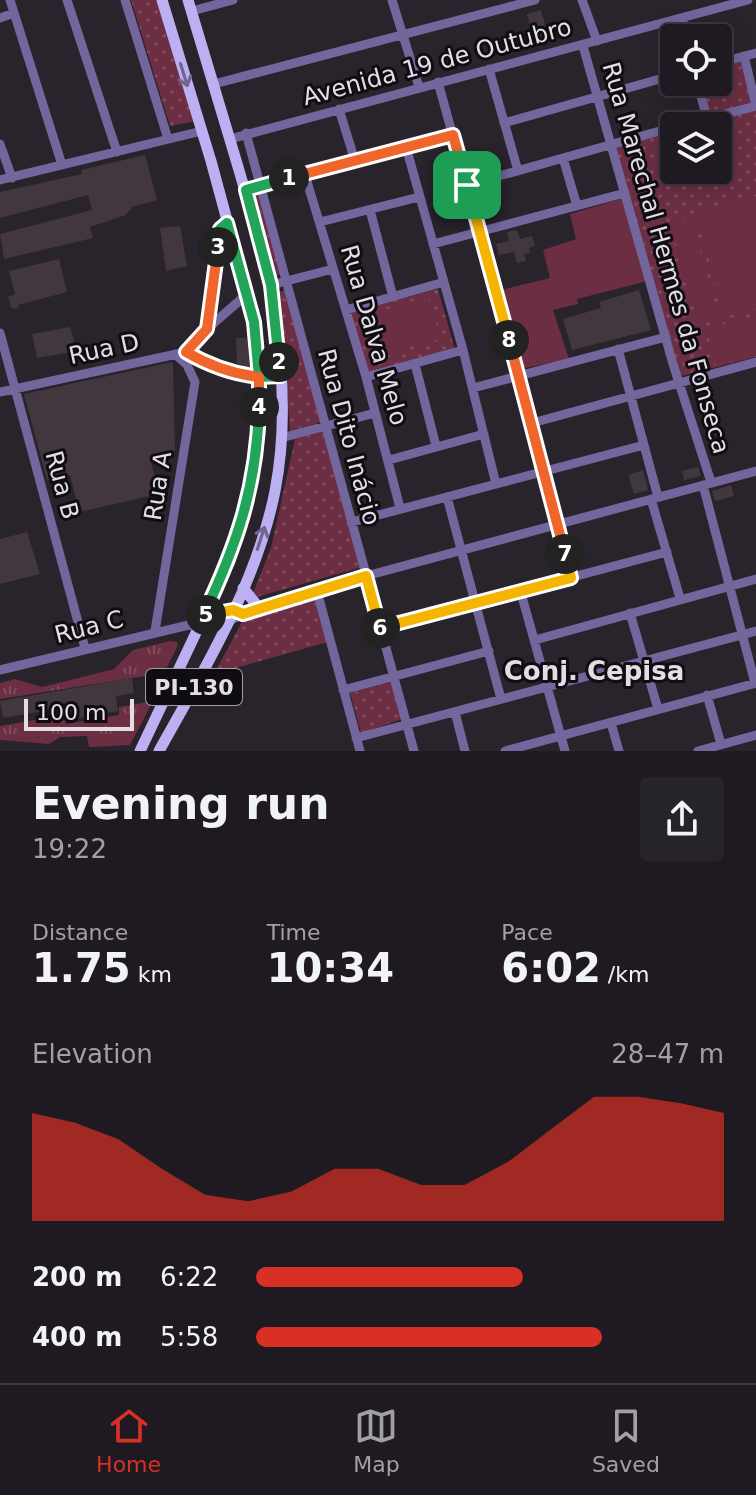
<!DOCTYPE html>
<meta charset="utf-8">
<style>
body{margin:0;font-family:"DejaVu Sans",sans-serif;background:#27232a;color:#f1f3f6;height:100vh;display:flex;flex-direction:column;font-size:30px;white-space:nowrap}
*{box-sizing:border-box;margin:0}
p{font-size:26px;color:#a1a1a5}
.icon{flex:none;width:44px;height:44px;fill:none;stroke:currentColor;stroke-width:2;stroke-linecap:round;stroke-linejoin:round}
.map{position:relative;height:751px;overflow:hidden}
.panel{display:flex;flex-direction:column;background:#1f1a21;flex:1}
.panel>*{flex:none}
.fabs{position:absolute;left:660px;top:24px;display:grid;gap:16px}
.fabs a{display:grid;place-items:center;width:72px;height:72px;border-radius:8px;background:#1f1a21;box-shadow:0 4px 20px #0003,0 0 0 2px #3c383f;font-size:40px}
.scale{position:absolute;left:24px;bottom:20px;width:110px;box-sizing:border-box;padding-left:8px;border:4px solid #e3dee5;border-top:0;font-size:22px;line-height:28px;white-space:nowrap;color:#e3dee5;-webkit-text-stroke:6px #100d12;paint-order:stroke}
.pin{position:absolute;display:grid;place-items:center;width:68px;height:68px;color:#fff;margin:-34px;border-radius:16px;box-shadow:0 4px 12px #0006}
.km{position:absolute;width:40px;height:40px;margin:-20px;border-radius:50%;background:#222;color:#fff;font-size:22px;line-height:40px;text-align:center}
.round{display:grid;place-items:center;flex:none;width:84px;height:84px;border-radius:8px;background:#27232a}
.summary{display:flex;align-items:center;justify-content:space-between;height:136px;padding:0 32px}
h1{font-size:44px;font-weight:800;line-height:60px}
.figures{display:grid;grid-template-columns:repeat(3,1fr);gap:12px;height:136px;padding:8px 32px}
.figures div{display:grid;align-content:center}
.figures b{font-size:40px;font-weight:800}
.figures small{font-size:22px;font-weight:400}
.figures p{font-size:22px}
.chart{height:224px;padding:16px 32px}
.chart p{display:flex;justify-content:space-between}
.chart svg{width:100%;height:144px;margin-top:8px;fill:#d93025;opacity:.7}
ul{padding:0 32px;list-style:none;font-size:26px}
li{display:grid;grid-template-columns:128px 96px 1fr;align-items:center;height:60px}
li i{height:20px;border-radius:10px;background:#d93025}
.tab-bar{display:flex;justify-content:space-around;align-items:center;height:112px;border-top:2px solid #3c383f;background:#1f1a21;font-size:22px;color:#a1a1a5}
.tab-bar a{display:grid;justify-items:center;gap:4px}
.tab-bar .selected{color:#d93025}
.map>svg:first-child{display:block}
.grass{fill:url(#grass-tufts)}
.park{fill:url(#park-dots)}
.pitch{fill:#6b2e42}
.building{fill:#42373e}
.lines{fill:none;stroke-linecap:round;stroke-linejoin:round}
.minor{stroke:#72669c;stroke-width:9}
.major{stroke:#bdb0f2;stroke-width:11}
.oneway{stroke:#6f678d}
.split-1-casing{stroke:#fff;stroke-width:16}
.split-2-casing{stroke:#fff;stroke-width:16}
.split-3-casing{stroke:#fff;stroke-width:16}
.split-4-casing{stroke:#fff;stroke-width:16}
.split-5-casing{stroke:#fff;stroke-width:16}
.split-6-casing{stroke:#fff;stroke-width:16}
.split-7-casing{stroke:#fff;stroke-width:16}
.split-8-casing{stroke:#fff;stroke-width:16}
.split-9-casing{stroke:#fff;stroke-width:16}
.split-1{stroke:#f0652b;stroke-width:10}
.split-2{stroke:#22a559;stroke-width:10}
.split-3{stroke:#22a559;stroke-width:10}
.split-4{stroke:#f0652b;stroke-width:10}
.split-5{stroke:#22a559;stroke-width:10}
.split-6{stroke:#f5b400;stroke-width:10}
.split-7{stroke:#f5b400;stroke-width:10}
.split-8{stroke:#f0652b;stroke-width:10}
.split-9{stroke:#f5b400;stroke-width:10}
.labels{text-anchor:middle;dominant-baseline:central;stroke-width:6;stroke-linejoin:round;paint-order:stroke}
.shield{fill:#100d12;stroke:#a49fa6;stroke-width:2}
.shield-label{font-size:22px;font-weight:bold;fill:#e3dee5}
.street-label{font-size:24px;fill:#e3dee5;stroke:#100d12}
.neighbourhood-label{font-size:26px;font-weight:bold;fill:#e3dee5;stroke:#100d12}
</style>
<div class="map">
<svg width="756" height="751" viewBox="0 0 756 751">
<defs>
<pattern id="grass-tufts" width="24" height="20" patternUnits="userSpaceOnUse" patternTransform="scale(2)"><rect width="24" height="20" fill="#6b2e42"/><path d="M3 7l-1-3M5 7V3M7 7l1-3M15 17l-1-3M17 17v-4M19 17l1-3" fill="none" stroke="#804c5d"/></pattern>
<pattern id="park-dots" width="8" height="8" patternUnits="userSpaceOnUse" patternTransform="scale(2)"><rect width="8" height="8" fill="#6b2e42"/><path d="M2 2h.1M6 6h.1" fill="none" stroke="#804c5d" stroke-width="1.8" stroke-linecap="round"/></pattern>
</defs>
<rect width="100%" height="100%" fill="#29232c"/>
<path class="grass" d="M170 641 177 642 178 645 164 673 0 699V683L15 679 42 687 114 669 133 650Z
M153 701 130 745 89 747 87 736 60 737 49 744 0 740V726L63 715 66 724 119 715V707Z"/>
<path class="park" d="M131 0H158L196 121 170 126Z
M744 58 756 101V357L681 376 614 142 674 127V170H718V126H677L710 117 701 82H718V64Z
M260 190 283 274 274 276 250 193Z
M438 289 455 350 367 374 350 313Z
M285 290 322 422 290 431 282 321 277 293Z
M324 431 362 567 257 597 253 593 271 548 295 439Z
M317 597 328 642 214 674 244 618Z
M391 682 402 719 361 733 350 693Z"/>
<path class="pitch" d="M756 196V309L724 317 696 212Z
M624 198 648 281 577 299 578 304 553 310 569 359 520 369 501 290 550 278 543 250 576 239 570 214Z
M691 217 719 317 698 323 670 223Z
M428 297 441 339 386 354 373 313Z
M756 316V356L716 366 706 329Z"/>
<path class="building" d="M541 10 550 42 536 46 527 14Z
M145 155 157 200 132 207 126 215 90 227 93 238 4 259 0 234 92 210 88 195 0 218V192L82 174 81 170Z
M180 226 187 266 166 271 160 228Z
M517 230 520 239 532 236 535 246 529 248 530 253 524 254 526 261 517 263 514 252 499 255 496 244 509 241 507 232Z
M59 259 67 292 18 305 19 308 12 309 8 297 15 294 9 271Z
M639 290 651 330 572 350 563 319 601 308 599 302Z
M372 313 376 328 364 331 360 316Z
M70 327 77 351 37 358 32 334Z
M236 338H247L250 369 237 364Z
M173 362 175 452 150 458 159 494 79 512 70 475 47 480 24 394Z
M698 467 701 476 684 480 682 471Z
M643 470 648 490 634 494 628 475Z
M731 485 734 496 715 501 712 491Z
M27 532 40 574 0 584V539Z
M132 678 134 693 116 696 118 711 68 720 66 707 3 718 0 701Z"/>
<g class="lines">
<path class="minor" d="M10 0 62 165
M67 0 117 152
M125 0 168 139
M392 0 419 87
M582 0 597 41
M192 11 233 0
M0 18 14 13
M682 18 687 38
M583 46 673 364 711 482
M744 56 756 105
M718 63 756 53
M489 69 518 171
M438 82 532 423 571 578
M697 82 707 118
M214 84 535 0
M339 109 355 161
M504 123 674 75
M677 126 756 106
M246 133 414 751
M230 139 748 0
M0 144 12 178
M406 147 463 350 496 484
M563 158 577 206
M305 175 366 377 400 508
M0 180 202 131
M467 185 674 127
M246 190 453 135
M370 210 393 297
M320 222 419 197
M433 244 625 193
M271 285 333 269
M346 310 444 282
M0 333 85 648
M618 349 658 497
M186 352C211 367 250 384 280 376
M415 364 436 446
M366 377 463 350
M473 388 666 337
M0 392 186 352 207 329 247 294
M532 423 756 362
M281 438 375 413
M389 460 484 434
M703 485 755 683
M447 497 501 699
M651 499 680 598
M352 522 644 445
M317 591 360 751
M521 593 565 751
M630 613 658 709
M189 625C207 629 227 623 243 614L366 576 756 471
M380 628 667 552
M155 631 195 382 187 365 175 354
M535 640 756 579
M0 670 189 625 203 616 236 612
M343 690 489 651
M707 695 721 744
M455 712 465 751
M611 723 619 751
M356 738 756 631
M505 751 756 683
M698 751 756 735"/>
<path class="major" d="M207 329 220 229 227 223
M243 588 260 609
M140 751 230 561 251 487 258 418 259 377 254 322 247 294 211 161 162 0
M159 751C204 670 257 583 275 491 298 372 264 253 230 140 216 93 202 46 188 0"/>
</g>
<defs><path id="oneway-shaft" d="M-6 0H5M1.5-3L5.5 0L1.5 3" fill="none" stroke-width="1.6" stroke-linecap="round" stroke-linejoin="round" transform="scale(2)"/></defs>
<g class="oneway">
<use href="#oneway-shaft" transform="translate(184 75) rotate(73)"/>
<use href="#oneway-shaft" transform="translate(261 538) rotate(-72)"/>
</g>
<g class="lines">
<defs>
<path id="split-1" d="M289 178 453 135 467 185"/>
<path id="split-2" d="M279 362 271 285 246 190 289 178"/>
<path id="split-3" d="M218 247 220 229 227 223 254 322 259 377 280 376 279 362"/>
<path id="split-4" d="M218 247 207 329 186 352C208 365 233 374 259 377V407"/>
<path id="split-5" d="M206 615 203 616C237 545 257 486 259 407"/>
<path id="split-6" d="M206 615 233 610 243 614 366 576 380 628"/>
<path id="split-7" d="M380 628 571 578 565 554"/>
<path id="split-8" d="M509 340 565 554"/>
<path id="split-9" d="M467 185 509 340"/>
</defs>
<use href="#split-1" class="split-1-casing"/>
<use href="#split-2" class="split-2-casing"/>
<use href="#split-3" class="split-3-casing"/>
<use href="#split-4" class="split-4-casing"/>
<use href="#split-5" class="split-5-casing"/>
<use href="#split-6" class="split-6-casing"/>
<use href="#split-7" class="split-7-casing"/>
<use href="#split-8" class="split-8-casing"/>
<use href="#split-9" class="split-9-casing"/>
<use href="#split-1" class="split-1"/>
<use href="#split-2" class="split-2"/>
<use href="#split-3" class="split-3"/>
<use href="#split-4" class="split-4"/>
<use href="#split-5" class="split-5"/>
<use href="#split-6" class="split-6"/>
<use href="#split-7" class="split-7"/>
<use href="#split-8" class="split-8"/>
<use href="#split-9" class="split-9"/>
</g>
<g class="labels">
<rect class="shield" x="146" y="669" width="96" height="36" rx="6"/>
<g class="shield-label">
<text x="194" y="687">PI-130</text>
</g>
<g class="street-label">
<text transform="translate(437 62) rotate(-15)">Avenida 19 de Outubro</text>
<text transform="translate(666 258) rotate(74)">Rua Marechal Hermes da Fonseca</text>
<text transform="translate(374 335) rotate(74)">Rua Dalva Melo</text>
<text transform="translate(104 349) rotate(-12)">Rua D</text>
<text transform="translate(349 437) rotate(75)">Rua Dito Inácio</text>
<text transform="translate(62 485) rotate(75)">Rua B</text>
<text transform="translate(158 486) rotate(-81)">Rua A</text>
<text transform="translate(89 627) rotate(-14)">Rua C</text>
</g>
<g class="neighbourhood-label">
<text x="594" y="671">Conj. Cepisa</text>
</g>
</g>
</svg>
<div class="fabs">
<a><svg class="icon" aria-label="locate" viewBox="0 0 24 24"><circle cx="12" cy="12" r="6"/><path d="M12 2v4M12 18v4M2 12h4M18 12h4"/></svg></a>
<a><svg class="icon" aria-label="layers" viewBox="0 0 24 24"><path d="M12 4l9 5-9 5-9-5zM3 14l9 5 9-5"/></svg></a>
</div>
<div class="scale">100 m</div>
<div class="pin" style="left:467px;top:185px;background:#1e9e55"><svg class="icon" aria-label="arrive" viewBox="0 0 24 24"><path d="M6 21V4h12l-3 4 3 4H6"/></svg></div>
<b class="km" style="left:289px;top:178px">1</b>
<b class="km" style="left:279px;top:362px">2</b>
<b class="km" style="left:218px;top:247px">3</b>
<b class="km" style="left:259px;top:407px">4</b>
<b class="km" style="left:206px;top:615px">5</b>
<b class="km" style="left:380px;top:628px">6</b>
<b class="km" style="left:565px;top:554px">7</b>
<b class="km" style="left:509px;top:340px">8</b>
</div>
<section class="panel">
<div class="summary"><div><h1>Evening run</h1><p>19:22</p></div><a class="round"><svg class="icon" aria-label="share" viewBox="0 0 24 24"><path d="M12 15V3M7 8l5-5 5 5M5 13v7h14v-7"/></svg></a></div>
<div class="figures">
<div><p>Distance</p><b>1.75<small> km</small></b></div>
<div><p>Time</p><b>10:34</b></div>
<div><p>Pace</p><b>6:02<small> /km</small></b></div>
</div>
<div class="chart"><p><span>Elevation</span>28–47 m</p>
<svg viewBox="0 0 160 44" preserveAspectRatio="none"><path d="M0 44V11L10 14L20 19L30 28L40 36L50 38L60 35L70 28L80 28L90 33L100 33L110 26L120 16L130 6L140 6L150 8L160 11V44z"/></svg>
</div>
<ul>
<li><b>200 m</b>6:22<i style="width:57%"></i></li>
<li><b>400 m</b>5:58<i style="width:74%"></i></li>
</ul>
</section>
<nav class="tab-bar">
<a class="selected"><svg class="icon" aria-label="home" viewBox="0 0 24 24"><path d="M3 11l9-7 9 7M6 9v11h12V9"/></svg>Home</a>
<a><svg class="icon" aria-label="map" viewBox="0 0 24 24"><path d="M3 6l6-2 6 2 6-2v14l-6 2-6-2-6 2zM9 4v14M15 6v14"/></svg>Map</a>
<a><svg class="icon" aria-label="saved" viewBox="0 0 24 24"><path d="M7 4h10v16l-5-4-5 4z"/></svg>Saved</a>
</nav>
